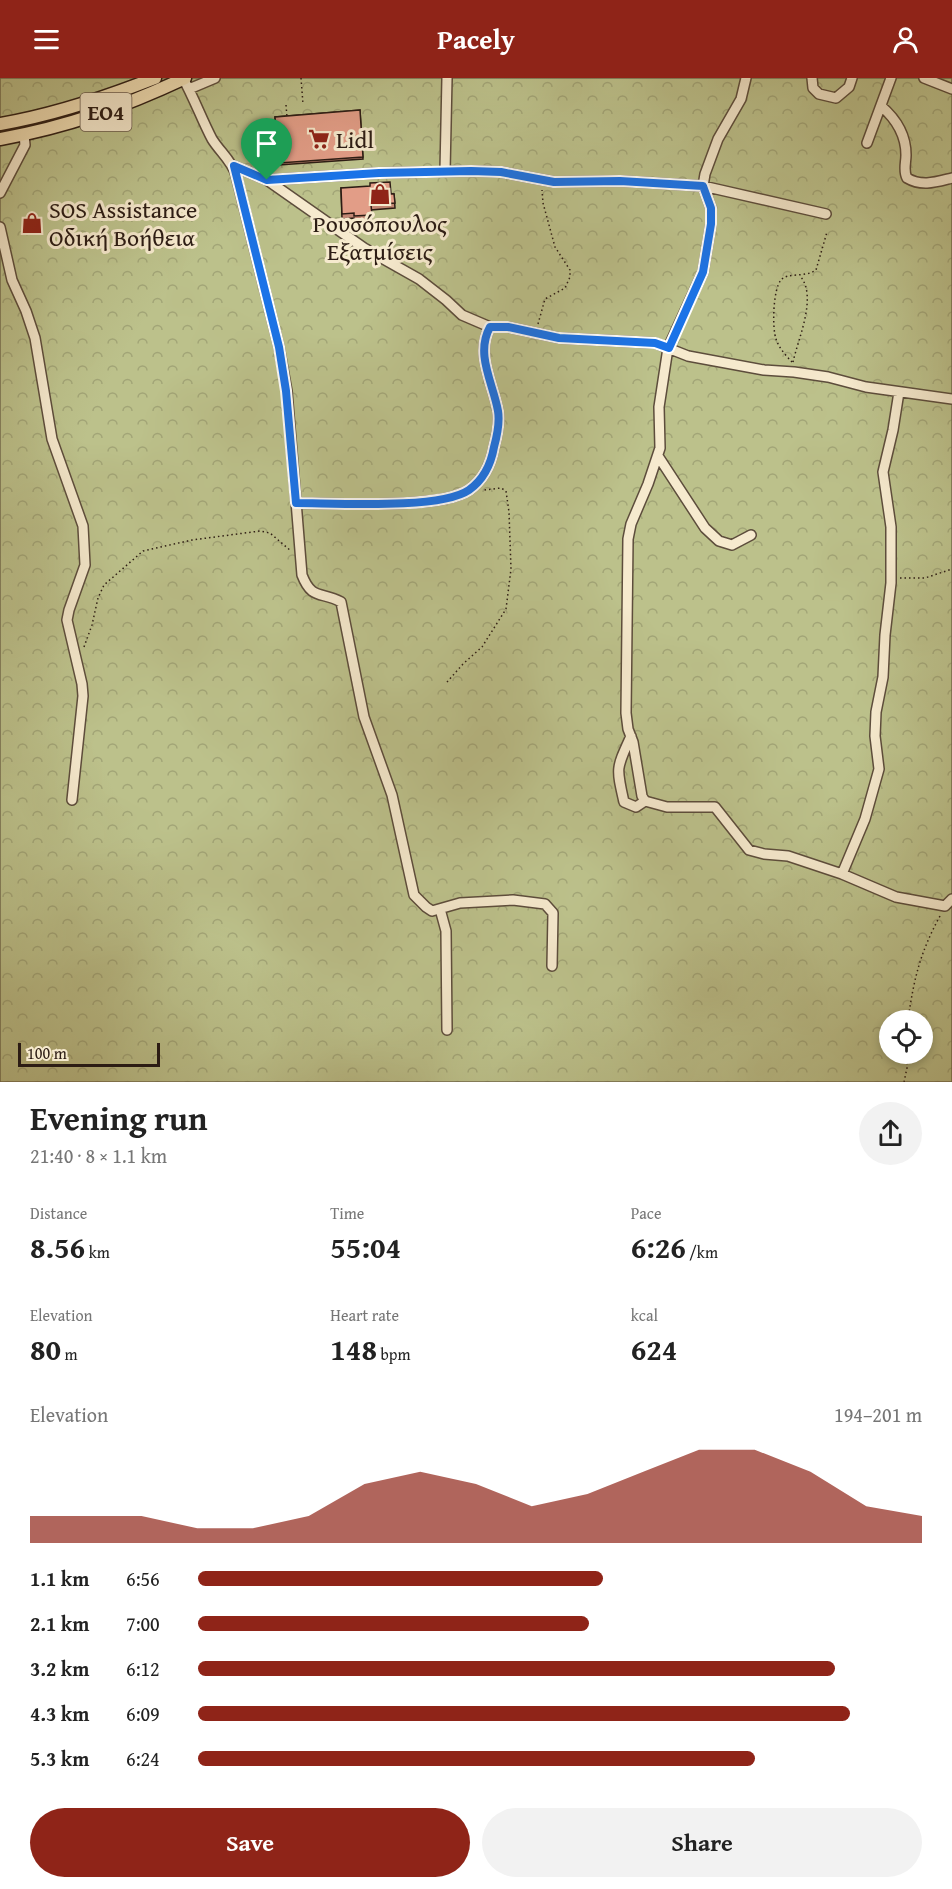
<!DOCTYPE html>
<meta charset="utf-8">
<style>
body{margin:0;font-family:"Gentium Book Plus",serif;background:#f2f2f2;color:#222;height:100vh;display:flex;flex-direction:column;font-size:22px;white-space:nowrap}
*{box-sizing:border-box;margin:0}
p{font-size:20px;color:#767676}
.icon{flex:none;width:33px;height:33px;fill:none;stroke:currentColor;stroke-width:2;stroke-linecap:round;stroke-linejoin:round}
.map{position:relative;height:1004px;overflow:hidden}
.sheet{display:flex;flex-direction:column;background:#fff;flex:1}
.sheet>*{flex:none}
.tools{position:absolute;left:879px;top:932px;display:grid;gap:12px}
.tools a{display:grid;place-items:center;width:54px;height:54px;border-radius:50%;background:#fff;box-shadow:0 3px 9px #0003;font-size:30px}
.scale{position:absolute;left:18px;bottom:15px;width:142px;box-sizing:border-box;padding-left:6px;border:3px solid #2c1c14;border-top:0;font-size:16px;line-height:21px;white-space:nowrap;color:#2c1c14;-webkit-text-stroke:4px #f6eace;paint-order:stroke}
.pin{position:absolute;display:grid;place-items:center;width:51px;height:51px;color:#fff;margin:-62px -26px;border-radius:50% 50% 50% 0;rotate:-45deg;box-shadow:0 0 6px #0007}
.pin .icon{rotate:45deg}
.round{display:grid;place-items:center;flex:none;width:63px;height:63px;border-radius:32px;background:#f2f2f2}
.head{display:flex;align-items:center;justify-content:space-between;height:102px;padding:0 30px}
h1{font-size:33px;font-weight:600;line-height:45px}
.figures{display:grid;grid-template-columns:repeat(3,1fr);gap:9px;height:102px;padding:6px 30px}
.figures div{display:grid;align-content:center}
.figures b{font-size:30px;font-weight:600}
.figures small{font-size:16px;font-weight:400}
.figures p{font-size:16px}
.chart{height:168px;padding:12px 30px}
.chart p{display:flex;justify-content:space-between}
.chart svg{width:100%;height:108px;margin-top:6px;fill:#8f2418;opacity:.7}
.action{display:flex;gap:12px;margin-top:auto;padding:12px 30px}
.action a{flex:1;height:69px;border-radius:36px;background:#8f2418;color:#fff;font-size:24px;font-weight:600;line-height:69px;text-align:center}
.action a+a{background:#f2f2f2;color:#222}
ul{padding:0 30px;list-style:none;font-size:20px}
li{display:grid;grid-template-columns:96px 72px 1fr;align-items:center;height:45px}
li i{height:15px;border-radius:8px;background:#8f2418}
header{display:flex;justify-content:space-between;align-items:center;height:78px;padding:0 30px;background:#8f2418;color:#fff;font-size:27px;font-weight:600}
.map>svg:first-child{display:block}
.forest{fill:url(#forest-crowns);stroke:#746e50;stroke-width:1.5;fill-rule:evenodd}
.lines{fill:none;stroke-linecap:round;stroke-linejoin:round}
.minor-casing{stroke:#5d4d3c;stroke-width:12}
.major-casing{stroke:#2c1c14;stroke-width:15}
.path{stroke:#2c1c14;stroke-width:1.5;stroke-dasharray:1.5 3;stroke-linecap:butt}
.minor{stroke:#f6eace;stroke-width:9}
.major{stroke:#f1dfb4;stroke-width:12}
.wall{fill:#c28774;stroke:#2c1c14;stroke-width:1.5}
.building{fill:#e29d87;stroke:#2c1c14;stroke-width:1.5}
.route-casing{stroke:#fff;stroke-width:12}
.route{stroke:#1a73e8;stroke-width:8}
.labels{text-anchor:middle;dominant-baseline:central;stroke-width:6;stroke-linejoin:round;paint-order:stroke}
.shield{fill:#f6eace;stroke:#695a4c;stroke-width:1.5}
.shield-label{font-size:22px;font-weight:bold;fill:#2c1c14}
.poi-label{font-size:24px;fill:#2c1c14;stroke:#f6eace;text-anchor:start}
</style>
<header><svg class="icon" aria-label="menu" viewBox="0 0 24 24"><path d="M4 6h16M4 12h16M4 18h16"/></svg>Pacely<svg class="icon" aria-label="person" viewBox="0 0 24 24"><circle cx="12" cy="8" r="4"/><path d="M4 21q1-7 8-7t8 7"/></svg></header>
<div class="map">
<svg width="952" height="1004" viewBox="0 0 952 1004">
<defs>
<pattern id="forest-crowns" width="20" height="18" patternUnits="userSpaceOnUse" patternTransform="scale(1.5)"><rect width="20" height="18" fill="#bcc18b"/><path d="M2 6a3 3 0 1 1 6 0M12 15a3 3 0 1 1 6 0" fill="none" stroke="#a2a577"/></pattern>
</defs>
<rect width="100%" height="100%" fill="#f1dfb4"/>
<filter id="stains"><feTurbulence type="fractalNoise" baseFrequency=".00333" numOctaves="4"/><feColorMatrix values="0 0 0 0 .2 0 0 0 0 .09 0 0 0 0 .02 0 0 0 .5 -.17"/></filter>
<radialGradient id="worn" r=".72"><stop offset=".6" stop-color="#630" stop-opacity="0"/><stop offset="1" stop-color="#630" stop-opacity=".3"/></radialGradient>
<path class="forest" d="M0 0H952V1004H0ZM890 942H922V975H890Z"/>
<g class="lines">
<defs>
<path id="minor" d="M183 0C194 20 202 42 212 61 220 74 232 83 236 97L279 269 287 313 302 497C312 523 322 513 341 524L364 639 392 717 414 817 426 829 432 833 460 825 513 822 545 826 553 835 552 888
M746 0 741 21 718 61 705 96 703 108 711 130V146L703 194 668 270 659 329 660 370 648 406 631 446 628 461 626 635 628 651 633 664 642 718 645 723 667 729H715L749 772 764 776 788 778 842 796 896 819 945 828 952 821
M812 0 813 10 819 16 836 20 849 9 852 0
M924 0 952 11
M189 11 215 0
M881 28C895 40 906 57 906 77 906 85 903 93 907 100 922 109 936 104 952 100
M867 65 891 0
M234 88 267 102 379 95 471 93 501 94 554 104 620 103 703 108 826 136
M445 93 447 0
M267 102 364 170 419 201 446 222 462 237 490 249H508L559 260 655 265 688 278 764 292 794 294 828 299 866 309 952 321
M0 115 25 67 24 57
M0 149 12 202 26 233 35 260 52 361 83 448 85 487 69 532 67 542 82 606 83 618 72 722
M658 378 705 450 719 463 732 467 751 457
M296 425C333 425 440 432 469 412 483 402 491 386 494 369 497 358 500 345 498 333 493 305 475 276 490 249
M631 658C616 691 616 689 624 724L636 729 645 723
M842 796 865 741 879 691 875 658 876 634 883 599 885 557 891 505V449L883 394 893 352 899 314
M440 831 446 853 447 952"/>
<path id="major" d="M0 46C54 37 104 20 155 0
M0 61C67 49 123 29 185 0"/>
</defs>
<use href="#minor" class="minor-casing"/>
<use href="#major" class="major-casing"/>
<path class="path" d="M301 0 303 26
M286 27 287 39
M538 246 545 221 565 210 570 199V192L555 169 543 125 542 112
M792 284C786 278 779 270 776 261 772 250 773 211 781 202 787 194 805 200 816 192L827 154
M793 284C798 261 817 220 801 199
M900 500H925L952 491
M84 569 92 547 98 520 104 507 143 473 192 462 260 453 270 455 291 473
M447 604 463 586 482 569 506 531 511 491 509 434 506 413 501 410 484 412
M908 942C914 900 920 875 940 838
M904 1004 907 990V975"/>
<use href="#minor" class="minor"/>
<use href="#major" class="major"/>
</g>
<path class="wall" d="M360 32 363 81 279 87 275 39Z
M341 110 394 116 395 130 371 132 372 142 354 143V140L342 141Z"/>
<path class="building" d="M360 32 363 79 279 85 275 39Z
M390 104 391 116H394L395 125 371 127 372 137 354 138V135L342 136 341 110 370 108V105Z"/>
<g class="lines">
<defs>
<path id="route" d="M234 88 267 102 379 95 471 93 501 94 554 104 620 103 703 108 711 130V146L703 194 669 270 655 265 559 260 508 249H490C475 276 493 305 498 333 500 345 497 358 494 369 491 386 483 402 469 412 440 432 333 425 296 425L286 313 279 269Z"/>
</defs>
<use href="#route" class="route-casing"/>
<use href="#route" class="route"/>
</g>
<defs>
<symbol id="supermarket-bare" viewBox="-9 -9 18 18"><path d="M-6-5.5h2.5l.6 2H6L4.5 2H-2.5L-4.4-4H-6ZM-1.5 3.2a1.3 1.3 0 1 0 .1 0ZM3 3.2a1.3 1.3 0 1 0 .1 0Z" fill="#8f2418" stroke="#f6eace" stroke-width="2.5" paint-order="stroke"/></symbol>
<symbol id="shop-bare" viewBox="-9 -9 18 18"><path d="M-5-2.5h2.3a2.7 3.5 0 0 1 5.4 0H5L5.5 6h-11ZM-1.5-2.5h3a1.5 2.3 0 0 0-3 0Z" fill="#8f2418" stroke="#f6eace" stroke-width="2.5" paint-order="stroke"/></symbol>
</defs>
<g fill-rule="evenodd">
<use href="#supermarket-bare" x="304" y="46" width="30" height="30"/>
<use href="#shop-bare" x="365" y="101" width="30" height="30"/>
<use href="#shop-bare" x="17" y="130" width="30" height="30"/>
</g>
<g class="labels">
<rect class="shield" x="80.5" y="15" width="51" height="38" rx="4.5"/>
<g class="shield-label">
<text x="106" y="34">ΕΟ4</text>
</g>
<g class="poi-label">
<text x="336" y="61">Lidl</text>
<text x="49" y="131">SOS Assistance<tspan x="49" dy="28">Οδική Βοήθεια</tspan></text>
<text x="380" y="145" text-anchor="middle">Ρουσόπουλος<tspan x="380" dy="28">Εξατμίσεις</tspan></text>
</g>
</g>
<rect width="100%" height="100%" filter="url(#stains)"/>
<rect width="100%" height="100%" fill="url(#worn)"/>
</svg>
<div class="tools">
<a><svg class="icon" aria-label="locate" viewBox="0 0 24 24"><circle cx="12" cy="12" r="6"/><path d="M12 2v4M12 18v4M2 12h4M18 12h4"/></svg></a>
</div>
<div class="scale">100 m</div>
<div class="pin" style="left:267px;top:102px;background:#1e9e55"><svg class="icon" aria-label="arrive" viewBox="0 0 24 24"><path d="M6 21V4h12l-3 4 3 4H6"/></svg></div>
</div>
<section class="sheet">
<div class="head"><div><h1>Evening run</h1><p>21:40 · 8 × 1.1 km</p></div><a class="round"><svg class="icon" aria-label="share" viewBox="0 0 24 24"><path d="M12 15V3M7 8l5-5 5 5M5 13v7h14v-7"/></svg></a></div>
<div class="figures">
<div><p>Distance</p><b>8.56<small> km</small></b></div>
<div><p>Time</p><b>55:04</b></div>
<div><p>Pace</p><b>6:26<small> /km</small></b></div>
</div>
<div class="figures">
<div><p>Elevation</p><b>80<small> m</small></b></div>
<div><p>Heart rate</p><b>148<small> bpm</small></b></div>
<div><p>kcal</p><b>624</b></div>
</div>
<div class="chart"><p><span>Elevation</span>194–201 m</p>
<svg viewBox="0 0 160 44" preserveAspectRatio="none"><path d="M0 44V33L10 33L20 33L30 38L40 38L50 33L60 20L70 15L80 20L90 29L100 24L110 15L120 6L130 6L140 15L150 29L160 33V44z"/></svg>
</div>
<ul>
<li><b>1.1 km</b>6:56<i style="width:56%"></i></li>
<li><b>2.1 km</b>7:00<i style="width:54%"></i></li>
<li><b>3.2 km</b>6:12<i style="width:88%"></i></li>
<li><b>4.3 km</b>6:09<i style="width:90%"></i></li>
<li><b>5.3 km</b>6:24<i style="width:77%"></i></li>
</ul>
<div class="action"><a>Save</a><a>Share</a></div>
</section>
